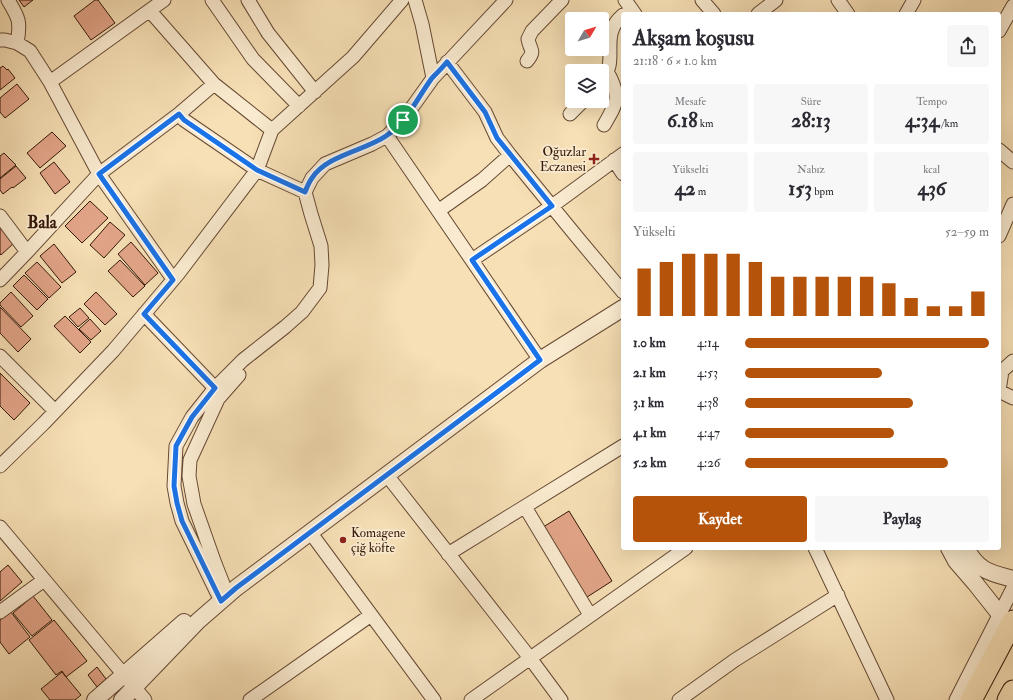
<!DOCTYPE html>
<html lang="tr">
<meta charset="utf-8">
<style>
body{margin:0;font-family:"IM FELL Double Pica",serif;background:#f7f7f7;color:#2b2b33;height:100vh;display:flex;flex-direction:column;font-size:15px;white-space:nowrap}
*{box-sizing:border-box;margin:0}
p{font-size:13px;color:#7c7c81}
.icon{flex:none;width:22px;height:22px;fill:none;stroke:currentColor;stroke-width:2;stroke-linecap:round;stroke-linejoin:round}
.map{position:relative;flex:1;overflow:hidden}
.details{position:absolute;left:621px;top:12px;width:380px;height:538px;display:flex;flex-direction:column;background:#fff;border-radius:4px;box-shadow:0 4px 16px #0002}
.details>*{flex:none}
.needle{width:26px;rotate:52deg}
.buttons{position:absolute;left:565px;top:12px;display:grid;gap:8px}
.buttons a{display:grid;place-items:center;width:44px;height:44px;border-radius:4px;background:#fff;box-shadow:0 4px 16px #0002;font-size:20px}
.pin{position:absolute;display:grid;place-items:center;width:34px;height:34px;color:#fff;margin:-17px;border:2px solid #fff;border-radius:50%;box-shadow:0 1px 4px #0007}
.round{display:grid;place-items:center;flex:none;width:42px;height:42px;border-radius:4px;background:#f7f7f7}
.summary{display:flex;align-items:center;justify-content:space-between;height:68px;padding:0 12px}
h1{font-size:22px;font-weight:700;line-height:30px}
.metrics{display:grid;grid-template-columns:repeat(3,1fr);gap:6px;height:68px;padding:4px 12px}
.metrics div{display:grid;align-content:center;border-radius:4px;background:#f7f7f7;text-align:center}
.metrics b{font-size:20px;font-weight:700}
.metrics small{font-size:11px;font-weight:400}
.metrics p{font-size:11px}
.chart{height:112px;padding:8px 12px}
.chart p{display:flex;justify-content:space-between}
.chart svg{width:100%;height:72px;margin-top:4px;stroke:#b45309;stroke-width:6}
.button{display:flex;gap:8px;margin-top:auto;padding:8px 12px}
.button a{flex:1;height:46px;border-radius:4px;background:#b45309;color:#fff;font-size:16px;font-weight:700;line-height:46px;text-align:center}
.button a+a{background:#f7f7f7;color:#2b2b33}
ul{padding:0 12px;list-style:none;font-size:13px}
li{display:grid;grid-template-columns:64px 48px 1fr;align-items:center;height:30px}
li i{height:10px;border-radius:5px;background:#b45309}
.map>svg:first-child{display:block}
.building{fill:#e3a589;stroke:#341707}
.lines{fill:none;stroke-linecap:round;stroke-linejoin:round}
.minor-casing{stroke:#654933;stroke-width:15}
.tertiary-casing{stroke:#654933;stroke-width:18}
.trunk-casing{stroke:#341707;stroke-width:23}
.minor{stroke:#faebd0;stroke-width:13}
.tertiary{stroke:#faebd0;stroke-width:16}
.trunk{stroke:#f7e0b6;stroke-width:21}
.route-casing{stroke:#fff;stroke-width:8}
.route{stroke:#1a73e8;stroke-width:5}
.poi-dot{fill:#8f2418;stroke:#faebd0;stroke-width:1.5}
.labels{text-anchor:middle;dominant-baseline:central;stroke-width:3.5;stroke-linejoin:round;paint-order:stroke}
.poi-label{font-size:13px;fill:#341707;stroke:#faebd0;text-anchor:end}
.district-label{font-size:17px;font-weight:bold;fill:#341707;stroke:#faebd0}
</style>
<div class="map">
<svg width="1013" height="700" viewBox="0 0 1013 700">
<rect width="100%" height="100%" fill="#f7e0b6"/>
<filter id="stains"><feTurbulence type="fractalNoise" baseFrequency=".005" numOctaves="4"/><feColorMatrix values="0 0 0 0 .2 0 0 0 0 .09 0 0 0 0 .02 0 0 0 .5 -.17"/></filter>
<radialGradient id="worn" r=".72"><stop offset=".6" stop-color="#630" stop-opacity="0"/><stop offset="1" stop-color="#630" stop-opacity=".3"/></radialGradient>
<path class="building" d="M19 0H33L24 7Z
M95 0H98L115 23 91 40 74 16Z
M3 66 7 70 8 69 15 78 0 90V68Z
M17 84 29 99 5 118 0 112V98Z
M52 132 66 146 40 168 27 153Z
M4 153 16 165 0 178V156Z
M54 162 70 182 55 194 40 173Z
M16 166 26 178 13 188 12 187 3 194 0 190V179Z
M90 201 108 218 82 243 65 226Z
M110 222 125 235 104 258 90 245Z
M0 225 15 242 1 255 0 254Z
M131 242 158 273 145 285 118 254Z
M54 244 76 272 62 283 40 256Z
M120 260 145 286 133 297 108 271Z
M37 262 61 287 49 298 25 273Z
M24 275 48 299 37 310 13 286Z
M11 292 33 316 21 327 0 305V303Z
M96 292 117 314 105 325 84 304Z
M0 307 31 339 18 352 0 333Z
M80 308 89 318 78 327 69 317Z
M65 316 91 342 80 353 54 326Z
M90 319 101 331 91 340 79 329Z
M0 373 30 403 14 420 0 406Z
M569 511 612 581 584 599 540 529Z
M8 565 22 582 0 601V572Z
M33 596 52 620 32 636 13 613Z
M11 612 30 637 9 654 0 642V620Z
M54 620 87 661 66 677 62 671 56 675 29 640Z
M97 667 106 679 97 687 88 675Z
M62 672 81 695 75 700H50L41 689Z"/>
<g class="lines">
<defs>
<path id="minor" d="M8 0C19 18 21 22 17 43
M212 0 253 59 299 106
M248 0 268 33 315 92
M415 0 422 24 433 78
M625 0 635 14
M702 0 714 14
M838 0 848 14
M150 11 214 84 272 130
M758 14 776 0
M906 14 914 0
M999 31 1013 6
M0 40H5L17 43 30 51 50 82 99 174 173 279
M527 61C536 50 530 51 528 39L532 31 562 0
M447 62 485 112 497 138 510 155 577 237 623 292
M602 80C620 59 598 36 623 15
M50 82 164 0
M179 114 184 120 257 170 305 192
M570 114 583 101
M604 125C618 101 621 97 607 71
M387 136 540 360
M999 150 1013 162
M614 160 623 174
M438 211 482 180 510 155
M0 216 27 252
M999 236 1013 204
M472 260 552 206 623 154
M0 280 27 252 99 174 179 114 214 84
M144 314 215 388
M0 356 55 411
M999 391 1002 371 1013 361
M999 391 1013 398
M0 466 44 423 113 351 178 274 257 170 272 130 353 57 402 0
M386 474 530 658 561 700
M525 507 590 615
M0 527 145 700
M310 532 434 700
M815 548 887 700
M448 554 623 446
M229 595 225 589 214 561 194 504 189 476 190 460 218 399 239 375
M221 601 182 521 177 503 174 486 176 446 192 417 215 388 243 360 285 327 302 312 320 288 322 265 321 246 311 214 305 192 312 178 325 164 372 144 387 136 403 120 433 78 506 0
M0 612 44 580
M250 700 371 615
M471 700 686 548
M679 700 735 660 838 595
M956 700 1013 588"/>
<path id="tertiary" d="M949 548 956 561 975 583 1013 631
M966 548C978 571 990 573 1013 579
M95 700 184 622
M122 700 198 621 236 588 540 360 623 308"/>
<path id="trunk" d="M971 700 1013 621
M1008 700 1013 691"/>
</defs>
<use href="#minor" class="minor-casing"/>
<use href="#tertiary" class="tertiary-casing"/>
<use href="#trunk" class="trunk-casing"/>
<use href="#minor" class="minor"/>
<use href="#tertiary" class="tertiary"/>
<use href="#trunk" class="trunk"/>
</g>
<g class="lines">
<defs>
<path id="route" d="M447 62 485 112 497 138 552 206 472 260 540 360 236 588 221 601 182 521 177 503 174 486 176 446 192 417 215 388 144 314 173 280 99 174 179 114 184 120 257 170 305 192C307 187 309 182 312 178 327 155 364 151 386 136 407 122 418 97 432 78 437 73 442 68 447 62Z"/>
</defs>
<use href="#route" class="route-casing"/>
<use href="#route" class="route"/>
</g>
<g class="poi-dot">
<path d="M592 153h4v4h4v4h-4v4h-4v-4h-4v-4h4z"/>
<circle cx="343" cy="540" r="4"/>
</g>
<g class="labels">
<g class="poi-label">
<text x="586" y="152">Oğuzlar<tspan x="586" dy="15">Eczanesi</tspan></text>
<text x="351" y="533" text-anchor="start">Komagene<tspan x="351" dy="15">çiğ köfte</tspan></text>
</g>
<g class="district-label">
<text x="42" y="222">Bala</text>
</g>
</g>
<rect width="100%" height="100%" filter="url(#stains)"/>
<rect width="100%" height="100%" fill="url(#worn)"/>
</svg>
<div class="buttons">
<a><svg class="needle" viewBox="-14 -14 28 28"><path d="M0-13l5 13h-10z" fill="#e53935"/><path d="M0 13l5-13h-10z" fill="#7c7c81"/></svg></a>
<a><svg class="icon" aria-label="layers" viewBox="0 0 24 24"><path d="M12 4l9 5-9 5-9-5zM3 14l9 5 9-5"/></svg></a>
</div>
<div class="pin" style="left:403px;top:120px;background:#1e9e55"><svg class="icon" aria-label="arrive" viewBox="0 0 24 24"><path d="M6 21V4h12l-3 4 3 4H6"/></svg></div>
<section class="details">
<div class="summary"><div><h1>Akşam koşusu</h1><p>21:18 · 6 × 1.0 km</p></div><a class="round"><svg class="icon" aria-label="share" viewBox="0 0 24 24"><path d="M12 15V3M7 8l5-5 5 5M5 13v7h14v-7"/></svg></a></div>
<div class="metrics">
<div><p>Mesafe</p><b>6.18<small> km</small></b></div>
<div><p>Süre</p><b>28:13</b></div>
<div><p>Tempo</p><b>4:34<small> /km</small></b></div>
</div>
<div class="metrics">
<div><p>Yükselti</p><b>42<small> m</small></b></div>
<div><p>Nabız</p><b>153<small> bpm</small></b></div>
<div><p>kcal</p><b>436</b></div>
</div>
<div class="chart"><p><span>Yükselti</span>52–59 m</p>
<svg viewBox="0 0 160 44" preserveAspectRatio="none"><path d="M5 44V15M15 44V11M25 44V6M35 44V6M45 44V6M55 44V11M65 44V20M75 44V20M85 44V20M95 44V20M105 44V20M115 44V24M125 44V33M135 44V38M145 44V38M155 44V29"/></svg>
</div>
<ul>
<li><b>1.0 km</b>4:14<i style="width:100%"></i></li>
<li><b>2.1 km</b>4:53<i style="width:56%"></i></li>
<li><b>3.1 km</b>4:38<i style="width:69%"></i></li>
<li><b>4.1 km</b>4:47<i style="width:61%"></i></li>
<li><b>5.2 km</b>4:26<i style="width:83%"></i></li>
</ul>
<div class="button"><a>Kaydet</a><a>Paylaş</a></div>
</section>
</div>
